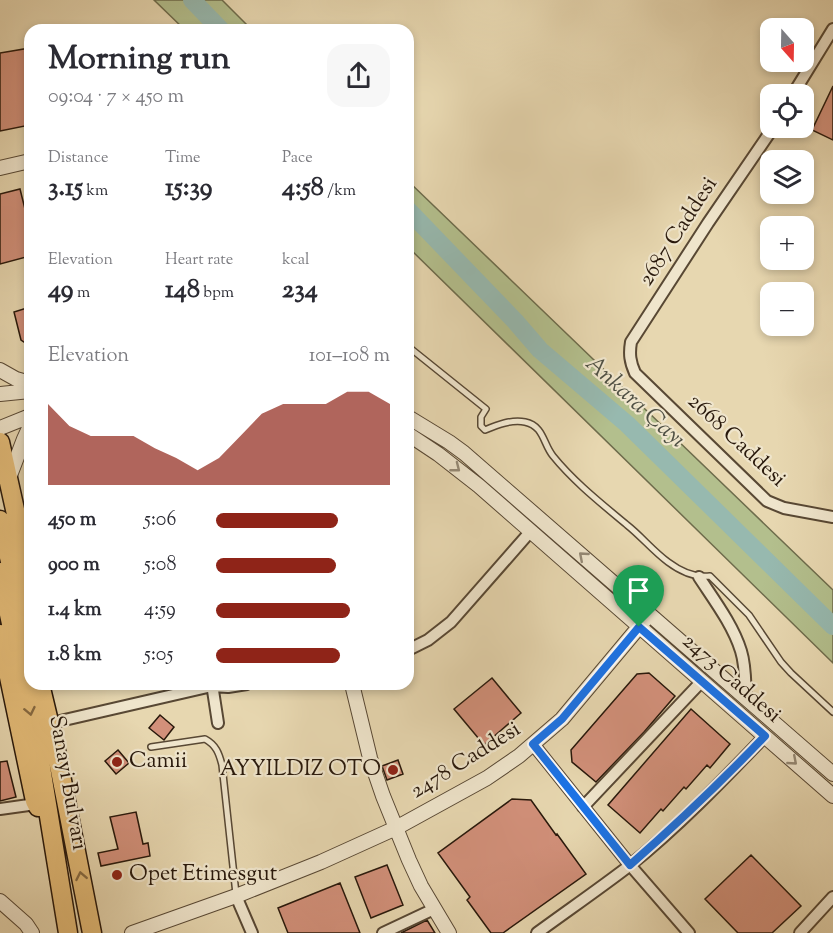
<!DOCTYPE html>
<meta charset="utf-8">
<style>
body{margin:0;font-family:"Sorts Mill Goudy",serif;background:#f7f7f7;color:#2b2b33;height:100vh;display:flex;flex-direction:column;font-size:22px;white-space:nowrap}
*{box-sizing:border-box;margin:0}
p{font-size:20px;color:#7c7c81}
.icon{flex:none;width:33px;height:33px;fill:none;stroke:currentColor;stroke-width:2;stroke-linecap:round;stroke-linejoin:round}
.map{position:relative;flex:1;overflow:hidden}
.sheet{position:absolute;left:24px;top:24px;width:390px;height:666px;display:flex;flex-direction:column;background:#fff;border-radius:18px;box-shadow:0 3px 9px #0003}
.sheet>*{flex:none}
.needle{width:39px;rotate:160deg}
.fabs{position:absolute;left:760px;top:18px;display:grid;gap:12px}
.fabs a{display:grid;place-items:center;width:54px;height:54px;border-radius:12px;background:#fff;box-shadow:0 3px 9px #0003;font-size:30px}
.pin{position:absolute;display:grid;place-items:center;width:51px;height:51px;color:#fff;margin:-62px -26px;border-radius:50% 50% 50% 0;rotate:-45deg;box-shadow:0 0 6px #0007}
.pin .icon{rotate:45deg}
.round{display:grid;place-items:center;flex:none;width:63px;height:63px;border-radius:18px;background:#f7f7f7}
.headline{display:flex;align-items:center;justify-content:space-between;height:102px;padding:0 24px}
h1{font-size:33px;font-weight:700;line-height:45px}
.metrics{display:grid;grid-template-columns:repeat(3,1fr);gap:9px;height:102px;padding:6px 24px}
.metrics div{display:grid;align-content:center}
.metrics b{font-size:26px;font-weight:700}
.metrics small{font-size:16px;font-weight:400}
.metrics p{font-size:16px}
.chart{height:168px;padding:12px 24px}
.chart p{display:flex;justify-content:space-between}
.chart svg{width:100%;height:108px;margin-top:6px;fill:#8f2418;opacity:.7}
ul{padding:0 24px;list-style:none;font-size:20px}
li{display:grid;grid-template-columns:96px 72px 1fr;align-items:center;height:45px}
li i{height:15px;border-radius:8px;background:#8f2418}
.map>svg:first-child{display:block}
.green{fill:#b3bf8d;stroke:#6e6c4c;stroke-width:1.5}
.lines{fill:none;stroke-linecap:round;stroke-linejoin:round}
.river{stroke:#97b9af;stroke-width:18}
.building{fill:#d2907a;stroke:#28180b;stroke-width:1.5}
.service-casing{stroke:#584834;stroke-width:8}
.minor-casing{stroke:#584834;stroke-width:14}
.tertiary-casing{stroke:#584834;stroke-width:16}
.primary-casing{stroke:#28180b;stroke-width:21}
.service{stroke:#efe5cc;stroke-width:5}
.minor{stroke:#efe5cc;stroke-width:10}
.tertiary{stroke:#efe5cc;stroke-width:14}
.primary{stroke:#e4bc78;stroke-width:18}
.oneway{stroke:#958975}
.oneway2{stroke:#866a42}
.route-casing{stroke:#fff;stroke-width:12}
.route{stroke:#1a73e8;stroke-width:8}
.poi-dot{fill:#8f2418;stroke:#efe5cc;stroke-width:2}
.labels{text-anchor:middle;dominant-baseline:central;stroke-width:4.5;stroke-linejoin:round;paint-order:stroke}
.street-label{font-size:22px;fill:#28180b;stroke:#efe5cc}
.poi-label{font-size:22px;fill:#28180b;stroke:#efe5cc;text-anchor:start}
.water-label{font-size:24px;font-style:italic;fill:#4f5044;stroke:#efe5cc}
</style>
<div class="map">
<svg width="833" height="933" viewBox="0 0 833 933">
<rect width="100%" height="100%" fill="#e7d7b0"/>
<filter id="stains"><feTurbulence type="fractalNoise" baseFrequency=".00333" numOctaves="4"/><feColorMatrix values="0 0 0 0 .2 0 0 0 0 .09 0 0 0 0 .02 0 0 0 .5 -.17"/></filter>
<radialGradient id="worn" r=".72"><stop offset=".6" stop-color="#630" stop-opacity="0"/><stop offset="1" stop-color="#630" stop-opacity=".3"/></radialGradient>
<path class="green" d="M154 0H222L252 30H185Z
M408 181 833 590V663L408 247Z"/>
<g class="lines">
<path class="river" d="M192 0 221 30
M408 210 515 321 540 350 627 424 833 626"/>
</g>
<path class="building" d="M30 48V125L0 131V53Z
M833 86V140L812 130Z
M20 189 30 229V256L0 264V194Z
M30 307V346L21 340 14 312Z
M649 673 675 696 644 732 596 782 572 762 571 750 637 674Z
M492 678 521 713 484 745 454 709Z
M691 709 730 744 710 768 707 765 686 789 684 787 663 811 661 809 640 833 608 805Z
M160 715 174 727 164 740 149 728Z
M118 750 129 763 116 774 105 761Z
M398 760 403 774 387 780 382 766Z
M7 761 16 797 0 801V762Z
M512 799 531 800 556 835 557 834 586 874 503 933H491L467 900 470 897 438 853Z
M136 812 143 844 148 843 150 856 101 866 98 853 118 849 110 817Z
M751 855 801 906 772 933H738L705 899Z
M387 865 403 905 371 918 355 877Z
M340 883 360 933H288L278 908Z
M427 920 435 933H401Z"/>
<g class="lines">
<defs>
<path id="service" d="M408 348H410L486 409 481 417V426L485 430C497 425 512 419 525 422 544 426 543 444 553 456 574 482 602 504 627 525 641 536 653 551 668 562 680 571 695 578 710 576L749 615 781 662 791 673 833 712
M151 747 205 739C216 745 219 753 222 765L236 894"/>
<path id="minor" d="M793 94 833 29
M773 128 708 223 631 342C629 354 630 362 635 373L767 501 784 508 833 517
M699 577C714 600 733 625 741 651 746 667 745 683 746 699
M408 650 428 640 451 622 530 532
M212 684 218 723
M60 721 212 686 228 687 247 684
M533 744 630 865 689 933
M583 807 702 681
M0 809 36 804
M236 896 252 933
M383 933 434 909
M537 933C567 911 599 889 629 866 678 827 722 781 765 736
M800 933 833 897"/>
<path id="tertiary" d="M0 168 30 161
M0 370 16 379 30 383
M0 394 30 391
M408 417 449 442 464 453 833 774
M0 428 30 416
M408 434 438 454 479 486 833 796
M9 478 24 439 30 426
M352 684 370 758 383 796 409 860 421 886 449 933
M0 901 26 924 32 933
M132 933 236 896 321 862 396 828 487 778 519 756 562 719 649 615"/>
<path id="primary" d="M0 442 30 577
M0 520 30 644
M0 572 39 755 68 933
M0 634 35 801 38 807
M40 684 57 755 92 933"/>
</defs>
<use href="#service" class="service-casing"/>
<use href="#minor" class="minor-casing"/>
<use href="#tertiary" class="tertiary-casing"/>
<use href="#primary" class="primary-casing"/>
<use href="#service" class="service"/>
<use href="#minor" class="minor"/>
<use href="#tertiary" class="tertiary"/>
<use href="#primary" class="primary"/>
</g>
<defs><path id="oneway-chevron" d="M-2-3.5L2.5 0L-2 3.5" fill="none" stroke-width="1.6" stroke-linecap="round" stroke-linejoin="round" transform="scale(1.5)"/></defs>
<g class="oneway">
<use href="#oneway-chevron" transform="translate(456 468) rotate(38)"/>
<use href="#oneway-chevron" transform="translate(583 556) rotate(-139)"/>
<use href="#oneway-chevron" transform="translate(793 761) rotate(41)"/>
</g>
<g class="oneway2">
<use href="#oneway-chevron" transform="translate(30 711) rotate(78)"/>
<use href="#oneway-chevron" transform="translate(81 876) rotate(-101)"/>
</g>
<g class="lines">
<defs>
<path id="route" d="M639 627 765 736C722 781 677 824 630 865L533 744 562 719Z"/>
</defs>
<use href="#route" class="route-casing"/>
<use href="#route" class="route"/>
</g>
<g class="poi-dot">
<circle cx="117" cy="762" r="6"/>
<circle cx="393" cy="770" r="6"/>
<circle cx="117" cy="875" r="6"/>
</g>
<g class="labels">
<g class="street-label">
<text transform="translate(679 232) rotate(-57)">2687 Caddesi</text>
<text transform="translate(736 441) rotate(43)">2668 Caddesi</text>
<text transform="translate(731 679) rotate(41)">2473 Caddesi</text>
<text transform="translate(466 761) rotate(-32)">2478 Caddesi</text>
<text transform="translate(67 783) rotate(80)">Sanayi Bulvarı</text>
</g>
<g class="poi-label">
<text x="129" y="762">Camii</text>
<text x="381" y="770" text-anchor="end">AYYILDIZ OTO</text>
<text x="129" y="875">Opet Etimesgut</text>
</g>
<g class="water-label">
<text transform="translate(635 402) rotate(42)">Ankara Çayı</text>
</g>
</g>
<rect width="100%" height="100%" filter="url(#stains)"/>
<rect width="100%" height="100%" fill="url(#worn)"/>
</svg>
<div class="fabs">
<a><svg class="needle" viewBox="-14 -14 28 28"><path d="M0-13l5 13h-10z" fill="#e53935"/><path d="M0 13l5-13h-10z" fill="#7c7c81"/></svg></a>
<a><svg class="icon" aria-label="locate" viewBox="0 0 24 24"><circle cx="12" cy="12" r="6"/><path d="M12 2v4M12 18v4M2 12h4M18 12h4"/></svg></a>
<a><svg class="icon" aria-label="layers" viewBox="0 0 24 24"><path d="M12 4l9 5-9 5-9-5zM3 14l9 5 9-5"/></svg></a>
<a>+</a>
<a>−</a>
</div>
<div class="pin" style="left:639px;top:627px;background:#1e9e55"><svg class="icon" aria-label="arrive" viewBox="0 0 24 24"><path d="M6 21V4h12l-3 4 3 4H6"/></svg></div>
<section class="sheet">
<div class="headline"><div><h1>Morning run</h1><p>09:04 · 7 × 450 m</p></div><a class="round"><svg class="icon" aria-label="share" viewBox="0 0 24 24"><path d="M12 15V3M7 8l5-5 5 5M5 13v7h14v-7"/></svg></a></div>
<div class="metrics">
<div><p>Distance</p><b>3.15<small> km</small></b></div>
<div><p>Time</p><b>15:39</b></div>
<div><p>Pace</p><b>4:58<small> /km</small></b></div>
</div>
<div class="metrics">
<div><p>Elevation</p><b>49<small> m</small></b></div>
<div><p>Heart rate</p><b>148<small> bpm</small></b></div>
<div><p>kcal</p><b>234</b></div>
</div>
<div class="chart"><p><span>Elevation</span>101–108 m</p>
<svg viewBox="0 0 160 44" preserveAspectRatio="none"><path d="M0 44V11L10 20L20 24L30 24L40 24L50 29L60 33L70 38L80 33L90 24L100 15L110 11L120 11L130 11L140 6L150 6L160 11V44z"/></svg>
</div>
<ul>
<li><b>450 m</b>5:06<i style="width:70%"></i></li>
<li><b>900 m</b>5:08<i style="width:69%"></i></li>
<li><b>1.4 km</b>4:59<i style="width:77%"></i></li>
<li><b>1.8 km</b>5:05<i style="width:71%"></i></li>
</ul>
</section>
</div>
